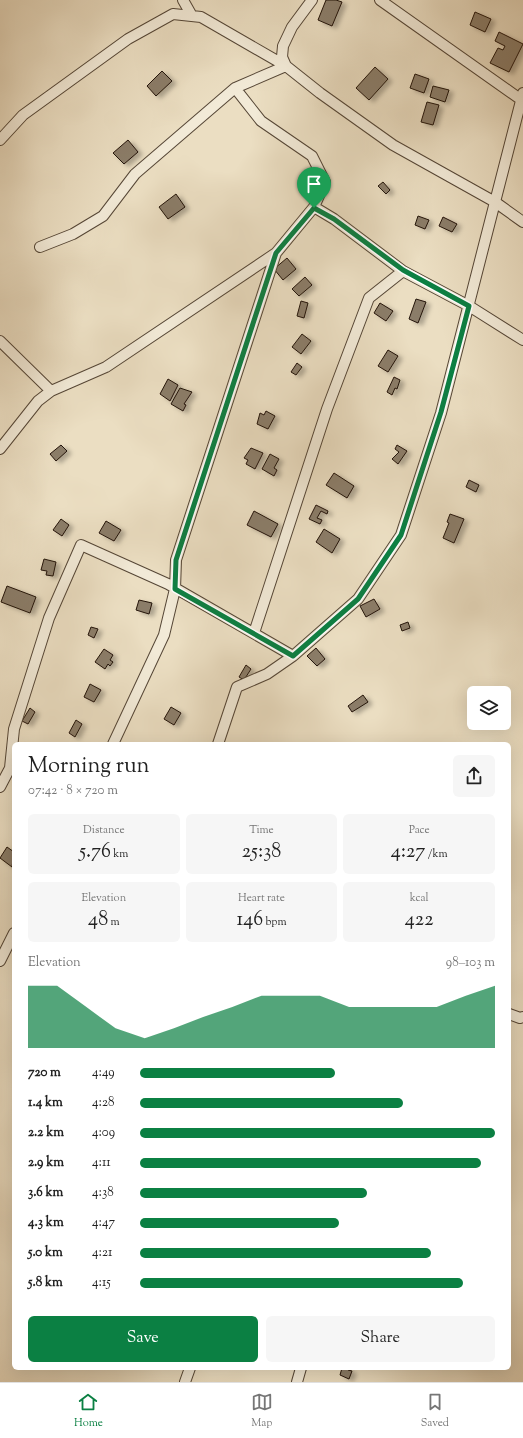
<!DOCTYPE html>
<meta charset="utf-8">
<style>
body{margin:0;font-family:"Sorts Mill Goudy",serif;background:#f6f6f6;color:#222;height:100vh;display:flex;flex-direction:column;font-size:15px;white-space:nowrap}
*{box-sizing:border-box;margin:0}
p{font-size:13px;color:#767676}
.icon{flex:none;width:22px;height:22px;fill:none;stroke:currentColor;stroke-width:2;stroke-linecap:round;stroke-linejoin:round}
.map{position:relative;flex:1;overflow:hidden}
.panel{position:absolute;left:12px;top:742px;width:499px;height:628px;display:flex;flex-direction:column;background:#fff;border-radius:6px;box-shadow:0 4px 16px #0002}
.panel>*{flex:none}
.buttons{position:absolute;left:467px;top:686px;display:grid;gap:8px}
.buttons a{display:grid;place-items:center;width:44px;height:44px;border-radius:6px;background:#fff;box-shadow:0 4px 16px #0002;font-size:20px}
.pin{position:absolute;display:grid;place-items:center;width:34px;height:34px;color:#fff;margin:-41px -17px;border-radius:50% 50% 50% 0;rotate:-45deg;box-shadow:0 0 4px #0007}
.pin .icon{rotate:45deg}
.round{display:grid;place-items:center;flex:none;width:42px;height:42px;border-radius:6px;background:#f6f6f6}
.summary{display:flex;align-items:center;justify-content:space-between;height:68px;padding:0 16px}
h1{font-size:22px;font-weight:600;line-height:30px}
.figures{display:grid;grid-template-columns:repeat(3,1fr);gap:6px;height:68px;padding:4px 16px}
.figures div{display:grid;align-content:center;border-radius:6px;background:#f6f6f6;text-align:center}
.figures b{font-size:20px;font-weight:600}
.figures small{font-size:11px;font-weight:400}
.figures p{font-size:11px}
.chart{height:112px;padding:8px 16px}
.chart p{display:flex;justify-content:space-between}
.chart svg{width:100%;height:72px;margin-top:4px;fill:#0b8043;opacity:.7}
.cta{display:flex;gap:8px;margin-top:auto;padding:8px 16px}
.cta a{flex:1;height:46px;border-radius:6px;background:#0b8043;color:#fff;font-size:16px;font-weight:600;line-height:46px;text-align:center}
.cta a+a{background:#f6f6f6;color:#222}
ul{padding:0 16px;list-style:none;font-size:13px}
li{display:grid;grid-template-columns:64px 48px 1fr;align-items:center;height:30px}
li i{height:10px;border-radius:5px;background:#0b8043}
.dock{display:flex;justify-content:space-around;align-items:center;height:56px;border-top:1px solid #e0e0e0;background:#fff;font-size:11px;color:#767676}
.dock a{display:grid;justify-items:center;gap:2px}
.dock .current{color:#0b8043}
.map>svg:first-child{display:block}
.building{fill:#8b7d69;stroke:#231408;filter:url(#shadow)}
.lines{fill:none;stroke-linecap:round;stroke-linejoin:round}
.street-casing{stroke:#554636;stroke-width:12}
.street{stroke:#f2ead7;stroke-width:10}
.route-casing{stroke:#fff;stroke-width:8}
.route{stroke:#0b8043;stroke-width:5}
</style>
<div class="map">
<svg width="523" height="1382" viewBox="0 0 523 1382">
<defs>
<filter id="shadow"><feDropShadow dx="4.5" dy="2.5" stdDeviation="2" flood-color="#0004"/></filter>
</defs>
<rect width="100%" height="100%" fill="#ebdec2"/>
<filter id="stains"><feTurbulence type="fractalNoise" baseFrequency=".005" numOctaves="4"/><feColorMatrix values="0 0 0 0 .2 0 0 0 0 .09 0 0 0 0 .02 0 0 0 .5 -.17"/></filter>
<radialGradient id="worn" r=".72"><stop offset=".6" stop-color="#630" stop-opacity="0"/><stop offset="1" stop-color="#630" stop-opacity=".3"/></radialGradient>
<path class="building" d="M326 0H336L342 2 332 26 318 20Z
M475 12 491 19 485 32 470 25Z
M499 32 523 44 509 72 490 63 498 48 503 50 505 46 495 41Z
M375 67 388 79 369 100 356 88Z
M162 71 172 81 156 96 147 86Z
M415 74 429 79 424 93 410 88Z
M433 86 449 90 445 102 430 97Z
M427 102 439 105 433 125 421 122Z
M128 140 138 152 124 164 113 153Z
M383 182 390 190 386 194 378 186Z
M176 194 185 207 168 219 159 207Z
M418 216 429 220 425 229 415 225Z
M443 217 457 224 452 232 439 226Z
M287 258 296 269 283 280 274 269Z
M305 277 312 285 299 296 292 289Z
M416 299 426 302 418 323 409 319Z
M301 301 308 303 304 318 297 316Z
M380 303 393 311 386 321 374 313Z
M302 334 311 341 301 354 292 347Z
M388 350 398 356 388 372 378 366Z
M297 363 302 367 296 375 291 372Z
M394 377 400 380 397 389 395 388 392 395 387 392Z
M168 379 178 385 170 401 160 394Z
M180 388 192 392 184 404 186 405 183 411 171 404Z
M266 411 275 416 268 429 257 424 260 413 264 415Z
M61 445 67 451 56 461 50 454Z
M397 445 407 451 398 464 392 459 399 452 395 449Z
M251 448 263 453 255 469 246 464 248 460 244 458Z
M270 454 279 459 274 468 277 470 274 476 262 469Z
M334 473 354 486 347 498 326 485Z
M469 480 479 485 476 492 466 487Z
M316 505 328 511 327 514 321 511 317 518 322 520 320 524 309 519Z
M254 511 278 524 271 537 247 525Z
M450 514 464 519 454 543 443 538 449 523 447 522Z
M61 519 69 525 62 536 53 530Z
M106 521 121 530 114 541 99 533Z
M324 529 340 539 332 553 316 542Z
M44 559 56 562 53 576 46 575 47 571 41 570Z
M7 586 36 597 30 613 1 602Z
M374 599 380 609 366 617 360 606Z
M139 600 152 603 149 614 136 610Z
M408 622 410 628 402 631 400 625Z
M91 627 98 629 94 638 88 635Z
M316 648 325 659 317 666 307 656Z
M104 649 113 655 110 660 113 662 110 666 108 664 105 669 95 662Z
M246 665 251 669 244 680 239 677Z
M90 684 101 690 94 702 84 697Z
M363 695 368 702 352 712 348 706Z
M171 707 181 713 174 725 164 719Z
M30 708 35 712 28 724 22 721Z
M76 720 82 724 75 737 69 733Z
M7 847 14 852 12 867 0 858Z
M342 1368H348V1370L352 1371 349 1379 340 1375Z"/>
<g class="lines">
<defs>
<path id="street" d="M183 0 192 16
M312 0 292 27 283 46 282 57 286 66 320 93 393 145 495 202 523 93
M380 0 523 101
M286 66 235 88 261 121 312 156 325 182 314 207
M0 140 23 115 128 39 173 14 201 17 286 66
M40 247 73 234 103 216 135 174 235 88
M0 341 51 391
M0 449 38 401 51 391 106 367 276 253 314 207 334 219 403 271
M254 633 327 409 369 298 403 271 469 306 523 340
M113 744 164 635 175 589 176 560 276 253
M218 744 237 687 267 674 293 656
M0 787 10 768 14 729 49 618 81 545 168 584 293 656 358 599 401 535 441 413 495 202 523 222
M0 961 14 933
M509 1014 520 1018 523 1017
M185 1382 190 1368
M297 1382 301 1368"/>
</defs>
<use href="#street" class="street-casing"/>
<use href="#street" class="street"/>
</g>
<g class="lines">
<defs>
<path id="route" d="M314 208 334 219 403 270 469 306 441 412 401 535 358 599 293 656 175 589 176 560 276 253Z"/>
</defs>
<use href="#route" class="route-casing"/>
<use href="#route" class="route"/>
</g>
<rect width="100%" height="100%" filter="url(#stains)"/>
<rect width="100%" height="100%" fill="url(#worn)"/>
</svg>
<div class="buttons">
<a><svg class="icon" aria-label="layers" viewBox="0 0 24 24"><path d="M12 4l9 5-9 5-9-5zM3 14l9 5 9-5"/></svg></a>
</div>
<div class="pin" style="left:314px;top:208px;background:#1e9e55"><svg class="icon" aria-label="arrive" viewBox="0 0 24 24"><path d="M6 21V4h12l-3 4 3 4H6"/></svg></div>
<section class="panel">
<div class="summary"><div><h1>Morning run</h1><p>07:42 · 8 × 720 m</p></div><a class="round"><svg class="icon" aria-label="share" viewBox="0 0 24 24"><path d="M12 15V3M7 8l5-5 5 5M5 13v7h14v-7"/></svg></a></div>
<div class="figures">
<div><p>Distance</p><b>5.76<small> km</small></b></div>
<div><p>Time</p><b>25:38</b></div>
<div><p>Pace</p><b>4:27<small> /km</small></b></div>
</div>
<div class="figures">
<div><p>Elevation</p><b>48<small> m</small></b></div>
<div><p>Heart rate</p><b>146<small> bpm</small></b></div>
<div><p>kcal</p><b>422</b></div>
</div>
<div class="chart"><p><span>Elevation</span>98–103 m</p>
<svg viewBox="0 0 160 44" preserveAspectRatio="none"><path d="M0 44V6L10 6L20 19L30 32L40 38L50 32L60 25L70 19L80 12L90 12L100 12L110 19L120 19L130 19L140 19L150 12L160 6V44z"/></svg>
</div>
<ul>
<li><b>720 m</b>4:49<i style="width:55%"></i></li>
<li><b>1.4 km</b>4:28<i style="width:74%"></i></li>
<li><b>2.2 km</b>4:09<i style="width:100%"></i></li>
<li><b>2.9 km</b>4:11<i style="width:96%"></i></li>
<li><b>3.6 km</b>4:38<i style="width:64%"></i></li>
<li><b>4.3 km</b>4:47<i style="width:56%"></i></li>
<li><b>5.0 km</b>4:21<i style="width:82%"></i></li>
<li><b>5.8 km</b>4:15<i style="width:91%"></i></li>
</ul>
<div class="cta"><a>Save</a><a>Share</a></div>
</section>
</div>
<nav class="dock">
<a class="current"><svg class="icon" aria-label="home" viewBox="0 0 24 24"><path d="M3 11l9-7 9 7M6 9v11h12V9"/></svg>Home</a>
<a><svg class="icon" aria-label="map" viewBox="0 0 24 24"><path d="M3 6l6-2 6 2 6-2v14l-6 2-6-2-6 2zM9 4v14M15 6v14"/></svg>Map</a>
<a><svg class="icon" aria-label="saved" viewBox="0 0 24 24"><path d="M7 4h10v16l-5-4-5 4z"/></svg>Saved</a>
</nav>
